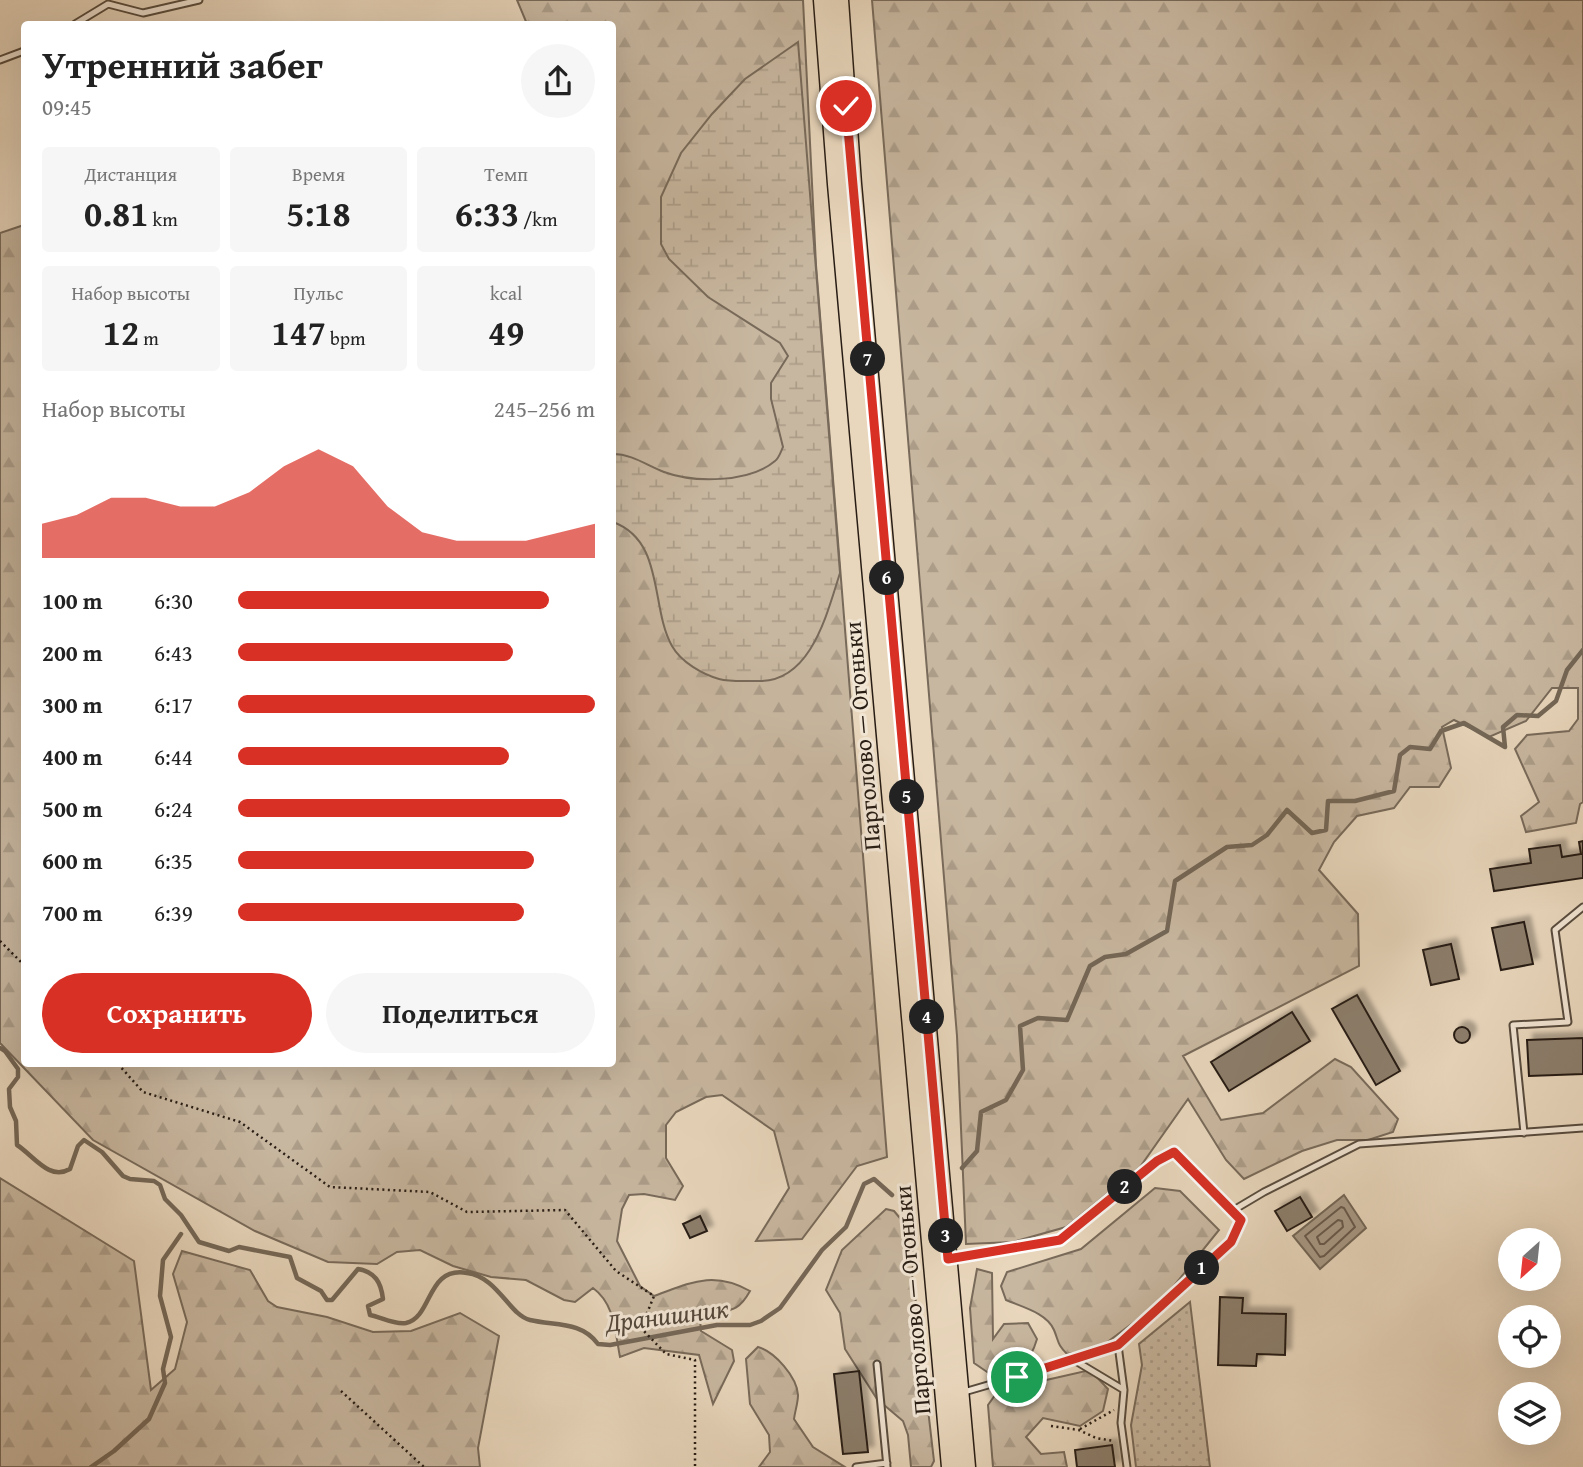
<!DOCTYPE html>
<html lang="ru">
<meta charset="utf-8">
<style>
body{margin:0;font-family:"Gentium Book Plus",serif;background:#f6f6f6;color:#222;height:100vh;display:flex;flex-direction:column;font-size:26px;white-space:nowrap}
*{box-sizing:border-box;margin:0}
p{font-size:23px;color:#767676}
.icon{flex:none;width:38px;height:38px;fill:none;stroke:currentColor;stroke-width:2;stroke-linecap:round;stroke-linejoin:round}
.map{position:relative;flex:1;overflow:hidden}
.drawer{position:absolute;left:21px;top:21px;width:595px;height:1046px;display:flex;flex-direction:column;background:#fff;border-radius:7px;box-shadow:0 7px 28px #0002}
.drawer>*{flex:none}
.needle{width:46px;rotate:207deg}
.tools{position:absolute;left:1498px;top:1228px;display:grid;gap:14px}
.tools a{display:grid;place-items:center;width:63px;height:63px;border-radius:50%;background:#fff;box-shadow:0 7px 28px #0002;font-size:35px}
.pin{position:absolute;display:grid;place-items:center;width:60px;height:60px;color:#fff;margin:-30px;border:4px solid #fff;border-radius:50%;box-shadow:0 2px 7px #0007}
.km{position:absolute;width:35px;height:35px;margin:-18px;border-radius:50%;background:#222;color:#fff;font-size:19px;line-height:35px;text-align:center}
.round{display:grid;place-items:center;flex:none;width:74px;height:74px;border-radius:37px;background:#f6f6f6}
.head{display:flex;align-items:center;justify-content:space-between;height:119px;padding:0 21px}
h1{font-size:38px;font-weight:700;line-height:52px}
.figures{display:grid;grid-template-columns:repeat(3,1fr);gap:10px;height:119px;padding:7px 21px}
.figures div{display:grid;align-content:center;border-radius:7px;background:#f6f6f6;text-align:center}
.figures b{font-size:35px;font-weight:700}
.figures small{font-size:19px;font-weight:400}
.figures p{font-size:19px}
.chart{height:196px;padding:14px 21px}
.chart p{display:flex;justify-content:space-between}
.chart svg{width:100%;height:126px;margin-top:7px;fill:#d93025;opacity:.7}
.primary-button{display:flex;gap:14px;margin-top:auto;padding:14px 21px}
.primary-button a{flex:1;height:80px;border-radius:42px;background:#d93025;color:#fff;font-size:28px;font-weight:700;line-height:80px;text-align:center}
.primary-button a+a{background:#f6f6f6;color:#222}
ul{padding:0 21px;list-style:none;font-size:23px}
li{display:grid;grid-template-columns:112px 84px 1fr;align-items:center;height:52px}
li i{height:18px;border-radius:9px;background:#d93025}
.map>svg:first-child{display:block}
.grass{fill:url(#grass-dots);stroke:#786a5a;stroke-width:2}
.forest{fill:url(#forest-firs);stroke:#786a5a;stroke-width:2}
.wetland{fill:url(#wetland-marsh);stroke:#786a5a;stroke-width:2}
.water{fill:#a79884;stroke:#746757;stroke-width:2}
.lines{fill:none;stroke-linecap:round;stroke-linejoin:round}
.shore{stroke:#685a4c;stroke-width:2}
.stream{stroke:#746757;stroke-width:4.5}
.building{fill:#8c7e6c;stroke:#281d14;stroke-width:2;filter:url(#shadow)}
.lane-casing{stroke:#584c3e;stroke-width:9}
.primary-casing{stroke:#281d14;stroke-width:21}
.path{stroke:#281d14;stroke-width:2.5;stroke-dasharray:2 3.5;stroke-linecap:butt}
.lane{stroke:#f1e5d4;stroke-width:5}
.primary{stroke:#e9d7bd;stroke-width:18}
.route-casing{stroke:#fff;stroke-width:14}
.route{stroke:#d93025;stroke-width:9}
.labels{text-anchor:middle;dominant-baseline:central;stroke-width:6;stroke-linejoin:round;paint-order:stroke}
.street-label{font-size:24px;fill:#281d14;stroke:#f1e5d4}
.water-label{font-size:26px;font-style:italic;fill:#54483b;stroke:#f1e5d4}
</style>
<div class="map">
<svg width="1583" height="1467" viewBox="0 0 1583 1467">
<defs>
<pattern id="grass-dots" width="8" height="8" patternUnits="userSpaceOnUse" patternTransform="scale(1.75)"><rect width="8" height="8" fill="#c8b7a0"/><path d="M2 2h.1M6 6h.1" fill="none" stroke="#ac9d89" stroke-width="1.8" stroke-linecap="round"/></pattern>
<pattern id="forest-firs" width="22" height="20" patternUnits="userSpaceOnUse" patternTransform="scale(1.75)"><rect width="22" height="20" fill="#c8b7a0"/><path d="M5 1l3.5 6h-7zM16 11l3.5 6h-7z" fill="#ac9d89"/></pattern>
<pattern id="wetland-marsh" width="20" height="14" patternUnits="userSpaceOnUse" patternTransform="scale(1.75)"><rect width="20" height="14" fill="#c8b7a0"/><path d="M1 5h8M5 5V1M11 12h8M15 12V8" fill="none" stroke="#ac9d89"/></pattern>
<filter id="shadow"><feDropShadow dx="6" dy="-6" stdDeviation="2" flood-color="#0004"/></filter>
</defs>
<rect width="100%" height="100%" fill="#e9d7bd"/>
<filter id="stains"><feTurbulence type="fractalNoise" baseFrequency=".00286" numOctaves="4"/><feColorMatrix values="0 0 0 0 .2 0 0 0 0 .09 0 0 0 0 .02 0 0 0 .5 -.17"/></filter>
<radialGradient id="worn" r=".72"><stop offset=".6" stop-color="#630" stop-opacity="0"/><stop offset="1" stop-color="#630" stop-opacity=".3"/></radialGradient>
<path class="grass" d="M1190 1302 1210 1467H1136L1131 1425 1142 1365 1139 1344Z"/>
<path class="forest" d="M517 0H803L816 265 887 1157 857 1166 802 1239 756 1241 789 1188 774 1131 722 1095 706 1097 676 1112 666 1125V1158L683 1186 675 1200 644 1194 629 1195 622 1209 617 1241 640 1286 654 1296C690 1283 713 1270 750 1291 734 1320 723 1305 700 1319L701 1331 732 1350 734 1361 713 1404 699 1355 644 1348 620 1357C615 1332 615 1304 593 1288L575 1302 564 1300 526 1280 491 1277 453 1266 420 1250 397 1252 377 1264 328 1262 255 1231 93 1140 0 1043V233L24 225V1064H612V24H527Z
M872 0H1583V802L1580 804 1576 823 1526 832 1521 816 1539 802 1515 749 1527 735 1569 731 1578 719V688H1552L1526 721 1489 737 1454 720 1442 727 1451 768 1439 787H1410L1394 808 1357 816 1334 842 1319 870 1358 914 1359 966 1183 1056 1221 1120 1263 1113 1335 1059 1351 1067 1398 1119 1393 1132 1368 1140H1337L1302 1151 1244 1179 1226 1160 1188 1099 1140 1167 1066 1227 1013 1242 966 1244 957 1036Z
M0 1178 134 1261 151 1390 175 1369 187 1322 173 1274 182 1251 250 1270 268 1301 277 1307 327 1317 373 1332 411 1331 460 1313 499 1336 478 1448 480 1467H0Z
M1155 1188 1180 1191 1219 1230 1161 1302 1098 1349 1067 1354C1057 1344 1059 1342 1054 1330 1047 1313 1022 1307 1006 1300L1001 1286 1007 1272 1081 1249Z
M886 1209 894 1211 910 1230 914 1246 912 1281 920 1324 918 1359 924 1375 934 1461 931 1467H911L908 1435 903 1421 877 1399 845 1349 840 1313 826 1290 842 1250Z
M977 1269 992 1273 993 1339 1004 1324 1028 1323 1037 1339C1029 1366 1020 1370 993 1376L974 1363 970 1308Z
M758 1347C775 1352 797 1377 798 1395 798 1403 795 1411 794 1419L813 1447 845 1467H759L770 1452 769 1435 750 1404 746 1359Z
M1090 1370 1108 1389 1103 1411 1080 1426 1043 1418 1026 1437 1041 1454 1064 1452 1067 1467H993L988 1405 998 1391Z"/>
<path class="wetland" d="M798 42 840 573C827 613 811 684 756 681 745 681 730 682 719 679 702 674 681 662 672 646 650 607 665 541 613 522V454C632 454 646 465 664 472 694 483 749 483 775 461 779 458 781 451 783 447L771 399V383L788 356 780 343 708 297 669 259 661 244V197L681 153 712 114 745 79Z"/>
<path class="water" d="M1344 1195 1366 1228 1320 1269 1293 1236Z"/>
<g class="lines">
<path class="shore" d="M1341 1207 1344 1208 1355 1227 1324 1256 1320 1257 1305 1236Z
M1338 1220 1342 1221 1343 1227 1324 1244H1320L1317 1237Z"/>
<path class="stream" d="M0 1048 5 1051 18 1069V1077L9 1089 10 1107 16 1121 17 1145C34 1156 49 1181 70 1169L78 1146 84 1140 102 1152 123 1176 130 1179 154 1181 160 1185 165 1199 181 1215 199 1242 229 1251 239 1247 290 1257 297 1278 321 1291 327 1300H332L358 1269C375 1272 381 1282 383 1299L368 1306 370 1315C381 1317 394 1325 406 1323 433 1317 426 1266 467 1273 498 1277 509 1315 530 1320 555 1326 581 1321 598 1344L610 1345 717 1325H750L761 1321 780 1308 822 1250 846 1227 864 1184 874 1179 892 1195
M962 1168 977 1151 981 1112 1006 1100 1023 1070 1020 1026 1038 1018 1067 1020 1090 966 1105 957 1126 954 1167 931 1175 881 1227 847 1252 845 1267 835 1287 810 1312 833 1326 830 1328 801H1355L1394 791 1400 755 1410 747 1430 749 1441 731 1464 723 1505 747 1503 727 1517 715 1538 716 1556 701 1567 670 1583 650
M91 1467 114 1451 149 1419 165 1383 163 1369 171 1337 160 1296 163 1260 181 1234"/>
</g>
<path class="building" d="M1583 841V878L1494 891 1490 869 1531 863 1529 849 1560 845 1562 857 1581 854 1579 842Z
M1524 922 1533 964 1501 970 1492 928Z
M1451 944 1459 979 1431 985 1423 950Z
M1357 995 1400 1071 1376 1085 1332 1009Z
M1292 1012 1310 1041 1229 1091 1211 1062Z
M1454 1035a8 8 0 1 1 16 0a8 8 0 1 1-16 0Z
M1583 1038V1074L1529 1076 1527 1040Z
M1300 1197 1312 1217 1287 1231 1275 1211Z
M700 1216 707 1231 690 1238 683 1224Z
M1220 1297 1243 1298 1242 1313 1286 1314 1285 1355 1257 1354 1256 1366 1218 1365Z
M859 1371 868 1452 843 1454 834 1374Z
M1112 1445 1115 1467H1077L1075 1450Z"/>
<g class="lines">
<defs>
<path id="lane" d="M75 24 108 4 143 13 199 0
M0 60 24 51
M1524 1133 1513 1025 1568 1022 1555 930 1583 907
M1232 1211 1264 1192 1359 1144 1583 1128
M951 1258 1060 1240 1157 1161 1174 1151 1241 1220 1231 1242 1118 1345 1074 1360 964 1392
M1118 1345 1124 1390 1121 1423 1127 1467
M1074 1360 1124 1390
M877 1364 887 1467
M856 1467 887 1463"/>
<path id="primary" d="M823 0 837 184 951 1467
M839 0 852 184 966 1467"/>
</defs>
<use href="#lane" class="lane-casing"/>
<use href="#primary" class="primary-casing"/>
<path class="path" d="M0 941 24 965
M118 1064 143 1092 240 1122 330 1187 430 1192 467 1212 565 1210 616 1271 654 1296 641 1328 666 1354 695 1360V1467
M341 1391 424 1467
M1051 1426 1079 1430 1096 1438 1114 1441
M1080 1429 1114 1410"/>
<use href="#lane" class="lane"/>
<use href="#primary" class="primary"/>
</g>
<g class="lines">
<defs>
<path id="route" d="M846 106 948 1259 1060 1240 1157 1161 1174 1152 1241 1220 1231 1242 1118 1345 1017 1377"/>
</defs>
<use href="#route" class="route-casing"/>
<use href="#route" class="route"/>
</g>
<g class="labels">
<g class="street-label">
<text transform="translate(862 736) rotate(-95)">Парголово — Огоньки</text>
<text transform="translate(912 1300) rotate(-95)">Парголово — Огоньки</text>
</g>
<g class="water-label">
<text transform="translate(667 1315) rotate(-7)">Дранишник</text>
</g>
</g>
<rect width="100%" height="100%" filter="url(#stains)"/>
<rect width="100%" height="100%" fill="url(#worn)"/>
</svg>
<div class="tools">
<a><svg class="needle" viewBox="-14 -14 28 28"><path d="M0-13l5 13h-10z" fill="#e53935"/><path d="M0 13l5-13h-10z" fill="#767676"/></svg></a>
<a><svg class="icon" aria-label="locate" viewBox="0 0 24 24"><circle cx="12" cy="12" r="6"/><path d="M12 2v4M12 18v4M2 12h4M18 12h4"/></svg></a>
<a><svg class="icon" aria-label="layers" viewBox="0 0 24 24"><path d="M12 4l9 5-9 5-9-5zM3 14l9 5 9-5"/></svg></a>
</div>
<div class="pin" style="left:1017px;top:1377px;background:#1e9e55"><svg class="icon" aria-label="arrive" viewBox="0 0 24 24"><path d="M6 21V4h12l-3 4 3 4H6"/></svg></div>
<div class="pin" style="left:846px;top:106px;background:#d93025"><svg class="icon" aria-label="check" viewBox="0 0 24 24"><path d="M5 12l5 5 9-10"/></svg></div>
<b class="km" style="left:1202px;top:1268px">1</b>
<b class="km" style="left:1125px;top:1187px">2</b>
<b class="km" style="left:946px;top:1236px">3</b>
<b class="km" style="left:927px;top:1017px">4</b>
<b class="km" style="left:907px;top:797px">5</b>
<b class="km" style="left:887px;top:578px">6</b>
<b class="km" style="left:868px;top:359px">7</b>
<section class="drawer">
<div class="head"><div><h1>Утренний забег</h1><p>09:45</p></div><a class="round"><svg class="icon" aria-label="share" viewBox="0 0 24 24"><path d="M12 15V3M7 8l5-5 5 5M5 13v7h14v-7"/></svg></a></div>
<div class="figures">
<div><p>Дистанция</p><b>0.81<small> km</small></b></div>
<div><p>Время</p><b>5:18</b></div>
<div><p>Темп</p><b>6:33<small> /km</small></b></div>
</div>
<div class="figures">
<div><p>Набор высоты</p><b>12<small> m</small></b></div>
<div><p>Пульс</p><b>147<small> bpm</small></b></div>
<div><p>kcal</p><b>49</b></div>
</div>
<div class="chart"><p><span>Набор высоты</span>245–256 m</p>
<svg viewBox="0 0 160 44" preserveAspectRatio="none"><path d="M0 44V32L10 29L20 23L30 23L40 26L50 26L60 21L70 12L80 6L90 12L100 26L110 35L120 38L130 38L140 38L150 35L160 32V44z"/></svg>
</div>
<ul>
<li><b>100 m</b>6:30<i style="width:87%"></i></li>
<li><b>200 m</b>6:43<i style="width:77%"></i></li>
<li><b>300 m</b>6:17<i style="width:100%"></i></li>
<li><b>400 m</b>6:44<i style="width:76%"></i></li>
<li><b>500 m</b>6:24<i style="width:93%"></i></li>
<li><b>600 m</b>6:35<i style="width:83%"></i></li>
<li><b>700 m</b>6:39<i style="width:80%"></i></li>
</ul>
<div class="primary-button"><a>Сохранить</a><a>Поделиться</a></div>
</section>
</div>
